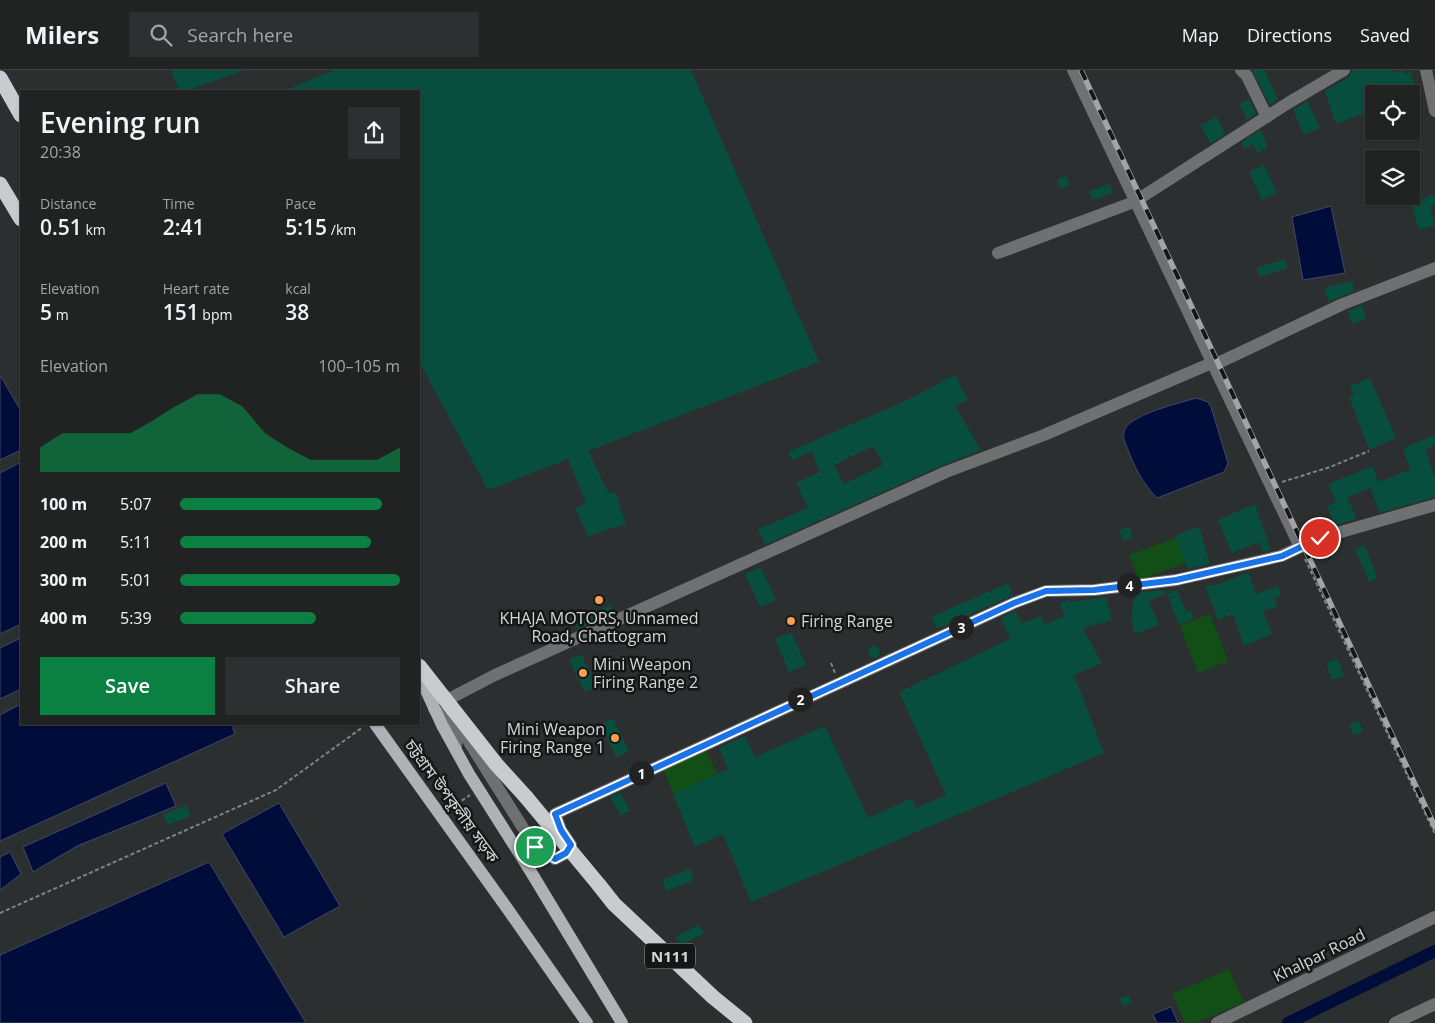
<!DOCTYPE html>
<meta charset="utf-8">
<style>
body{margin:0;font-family:"Open Sans","Noto Sans Bengali",sans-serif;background:#2d2f30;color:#f1f3f6;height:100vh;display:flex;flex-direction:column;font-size:19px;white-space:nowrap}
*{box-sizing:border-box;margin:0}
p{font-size:16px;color:#a2a4a6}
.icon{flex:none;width:28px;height:28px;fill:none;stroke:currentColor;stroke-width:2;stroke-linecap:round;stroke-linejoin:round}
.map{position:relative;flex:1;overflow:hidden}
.panel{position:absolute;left:20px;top:20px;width:400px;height:635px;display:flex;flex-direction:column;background:#212323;border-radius:0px;box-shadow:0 1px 4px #0004,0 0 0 1px #3e4041}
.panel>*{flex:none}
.tools{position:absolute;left:1365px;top:15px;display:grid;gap:10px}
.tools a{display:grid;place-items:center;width:55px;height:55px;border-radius:0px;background:#212323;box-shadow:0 1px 4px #0004,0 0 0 1px #3e4041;font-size:25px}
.pin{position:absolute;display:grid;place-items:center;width:42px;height:42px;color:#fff;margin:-21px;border:2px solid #fff;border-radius:50%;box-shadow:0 1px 5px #0007}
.km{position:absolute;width:25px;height:25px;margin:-12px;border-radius:50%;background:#222;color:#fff;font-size:14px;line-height:25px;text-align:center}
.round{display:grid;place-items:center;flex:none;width:52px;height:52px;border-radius:0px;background:#2d2f30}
.summary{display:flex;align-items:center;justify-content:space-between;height:85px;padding:0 20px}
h1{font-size:28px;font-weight:600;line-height:38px}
.metrics{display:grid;grid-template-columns:repeat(3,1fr);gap:8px;height:85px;padding:5px 20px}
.metrics div{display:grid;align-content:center}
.metrics b{font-size:21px;font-weight:600}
.metrics small{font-size:14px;font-weight:400}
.metrics p{font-size:14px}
.chart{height:140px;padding:10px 20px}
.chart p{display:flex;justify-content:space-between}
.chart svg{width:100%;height:90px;margin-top:5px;fill:#0b8043;opacity:.7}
.action{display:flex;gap:10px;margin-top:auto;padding:10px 20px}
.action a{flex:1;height:58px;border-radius:0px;background:#0b8043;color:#fff;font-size:20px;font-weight:600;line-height:58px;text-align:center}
.action a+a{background:#2d2f30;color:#f1f3f6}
ul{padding:0 20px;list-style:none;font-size:16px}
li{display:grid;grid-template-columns:80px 60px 1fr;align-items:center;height:38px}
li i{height:12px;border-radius:6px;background:#0b8043}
header{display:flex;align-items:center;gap:30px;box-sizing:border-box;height:70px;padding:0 25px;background:#212323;border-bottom:1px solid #3e4041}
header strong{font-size:24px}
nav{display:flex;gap:28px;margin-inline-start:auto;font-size:18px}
.search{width:350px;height:45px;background:#2d2f30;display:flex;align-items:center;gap:12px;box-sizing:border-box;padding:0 18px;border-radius:0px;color:#a2a4a6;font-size:19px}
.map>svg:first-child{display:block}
.green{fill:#114f17}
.water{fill:#000c3a;stroke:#404969}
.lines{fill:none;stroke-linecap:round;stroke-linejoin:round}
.canal{stroke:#000c3a;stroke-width:12}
.building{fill:#084e3f;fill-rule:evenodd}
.path{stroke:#828484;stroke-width:2;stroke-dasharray:4 2.5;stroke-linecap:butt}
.minor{stroke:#6f7071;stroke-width:12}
.major{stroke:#afb2b4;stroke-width:12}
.highway{stroke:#c9ccce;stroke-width:15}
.rail-casing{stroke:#a3a5a5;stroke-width:5.5}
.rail{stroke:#151717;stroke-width:4;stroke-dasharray:11;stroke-linecap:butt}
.highway-bridge{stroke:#c9ccce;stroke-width:15}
.route-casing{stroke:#fff;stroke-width:10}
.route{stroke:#1a73e8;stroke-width:6}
.poi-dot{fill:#fb9e51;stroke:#151717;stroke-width:2}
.labels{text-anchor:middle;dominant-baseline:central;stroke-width:5;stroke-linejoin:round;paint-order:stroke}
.shield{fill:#151717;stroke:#9b9d9d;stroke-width:1}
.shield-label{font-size:15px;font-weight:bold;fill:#d5d7d7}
.poi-label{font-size:16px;fill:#d5d7d7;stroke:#151717;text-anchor:start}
.street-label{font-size:16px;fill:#d5d7d7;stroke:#151717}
</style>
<header>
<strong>Milers</strong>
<div class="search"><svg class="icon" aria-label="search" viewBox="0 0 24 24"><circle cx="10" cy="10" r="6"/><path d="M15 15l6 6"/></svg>Search here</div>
<nav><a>Map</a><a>Directions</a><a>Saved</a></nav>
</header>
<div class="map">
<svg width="1435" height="953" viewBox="0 0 1435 953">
<rect width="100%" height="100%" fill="#2c2f2f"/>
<path class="green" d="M1176 468 1186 493 1139 510 1129 485Z
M1210 544 1228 591 1198 603 1180 556Z
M706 680 717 704 673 724 664 700Z
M1229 899 1244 932 1195 953H1185L1172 924Z"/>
<path class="water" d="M1331 136 1345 203 1303 210 1292 147Z
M0 305 21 341V380L0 390Z
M1196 328 1208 332 1211 337 1228 393 1224 402 1157 428C1145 416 1136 400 1130 385 1128 378 1122 369 1124 362 1127 345 1180 333 1196 328Z
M21 392V554L0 564V403Z
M21 568V619L0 629V578Z
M21 634V654H231L235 664 0 771V645Z
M166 713 176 736 77 776 33 802 23 777Z
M279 733 340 836 284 867 222 764Z
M10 782 21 804 0 820V787Z
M209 792 306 953H0V885Z
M1171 937 1178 953H1157L1153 944Z"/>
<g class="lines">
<path class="canal" d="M1288 953 1435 881"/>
</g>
<path class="building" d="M171 0H242V1L186 21H179Z
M335 0H691L819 292 588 381 609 424 615 421 626 454 588 466 575 438 586 433 568 389 488 420 419 291V21H283Z
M1252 0H1264L1278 29 1270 35Z
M1352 0H1392L1393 3 1403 0 1405 4 1411 2 1416 24H1374V39L1336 54 1325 21 1349 7Z
M1249 29 1256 44 1247 50 1239 34Z
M1307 31 1320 58 1304 65 1293 40Z
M1217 47 1225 64 1210 74 1201 55Z
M1260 60 1268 78 1257 83 1253 74 1245 79 1241 73Z
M1264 95 1277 123 1262 130 1249 102Z
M1066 106 1070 115 1061 119 1057 110Z
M1110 114 1113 123 1092 130 1089 121Z
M1435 124V134L1430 136 1435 155 1419 160 1411 133Z
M1284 189 1287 198 1260 207 1257 198Z
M1352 211 1354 221 1329 232 1324 218Z
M1362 235 1366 249 1352 254 1348 241Z
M955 305 968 330 955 336 981 380 943 395 765 475 758 459 808 438 796 413 820 402 812 381 792 390 788 382 903 332ZM873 376 883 395 844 414 834 395Z
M1370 308 1396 368 1369 380 1349 327 1354 325 1350 316Z
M1435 365V375L1425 379 1435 408V427L1379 443 1371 418 1347 427 1357 449 1335 455 1327 436 1336 433 1328 414 1373 396 1378 412 1410 400 1403 378Z
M1255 434 1271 480 1263 482 1259 472 1232 483 1218 450Z
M1129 456 1133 467 1123 471 1119 460Z
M1199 456 1210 494 1188 499 1175 466Z
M1364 475 1378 508 1369 512 1355 479Z
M761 497 776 530 760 537 745 504Z
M1248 502 1256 524 1278 516 1281 525 1274 528 1278 536 1263 541 1272 564 1244 576 1233 544 1218 550 1205 517 1216 514 1217 515Z
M1008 513 1013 525 937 559 931 547Z
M1164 520 1165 524 1149 531 1159 555 1135 564 1131 550 1135 523Z
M1177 520 1186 542 1191 540 1194 549 1179 555 1167 524Z
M1106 527 1112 550 1083 558 1102 593 1074 605 1104 683 751 832 723 764 695 777 673 724 728 699 719 678 745 666 755 687 825 656 868 748 912 728 916 738 946 725 899 622 1010 569 1001 548 1016 541 1022 553 1041 546 1045 555 1065 546 1060 533 1070 530 1071 532Z
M610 535 613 543 578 559 574 549Z
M791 562 806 595 789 602 775 569Z
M868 582a6 6 0 1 1 12 0a6 6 0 1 1-12 0Z
M581 584 597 616 585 622 569 590Z
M1338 589 1344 606 1332 610 1326 593Z
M613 648 629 682 616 687 601 655Z
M1359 651 1363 662 1353 665 1349 655Z
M620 723 630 740 621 746 610 727Z
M186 735 191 746 168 755 163 745Z
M690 799 694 810 667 821 662 810Z
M698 855 704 863 681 875 675 867Z
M1128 925 1132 933 1123 937 1120 928Z"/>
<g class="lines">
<path class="path" d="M1282 412 1330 397 1369 381
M1305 489 1435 764
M831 593 835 603
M451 738 470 725
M0 843 276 720 363 657"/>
<path class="minor" d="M1073 0 1300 477
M1241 0 1247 6 1267 47
M1426 0 1435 41
M998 183 1134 132 1288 33 1344 0
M447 630 495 605 946 402 1044 365 1207 295 1218 293 1343 234 1435 198
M434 639 464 664
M456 680V667L464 664 535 777 555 789 567 783 571 775 561 760 555 744 1014 533 1046 521 1094 520 1176 510 1281 486 1320 468 1435 435
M1217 953 1435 847
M1395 953 1435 934"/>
<path class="major" d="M419 605 442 655 469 704 531 802 622 953
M375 654 509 841 587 953"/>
<path class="highway" d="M0 8 21 45
M0 114 21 149
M419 596 496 694 526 727
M599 815 614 834 713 927 745 953"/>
<defs>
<path id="rail" d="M1081 0 1435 757"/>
</defs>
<use href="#rail" class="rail-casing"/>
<use href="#rail" class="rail"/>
<path class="highway-bridge" d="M526 727 599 815"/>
</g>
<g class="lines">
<defs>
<path id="route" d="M535 777 555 789 566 783 571 775 561 760 555 744 1014 533 1046 521 1094 520 1176 510 1282 486 1320 468"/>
</defs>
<use href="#route" class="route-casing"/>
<use href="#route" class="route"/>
</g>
<g class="poi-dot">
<circle cx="599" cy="530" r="5"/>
<circle cx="791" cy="551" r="5"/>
<circle cx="583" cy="603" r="5"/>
<circle cx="615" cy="668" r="5"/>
</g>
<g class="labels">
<rect class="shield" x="645" y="873.5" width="50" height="25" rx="4"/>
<g class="shield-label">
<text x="670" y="886">N111</text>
</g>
<g class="poi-label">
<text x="599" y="548" text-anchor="middle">KHAJA MOTORS, Unnamed<tspan x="599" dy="18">Road, Chattogram</tspan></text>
<text x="801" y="551">Firing Range</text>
<text x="593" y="594">Mini Weapon<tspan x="593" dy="18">Firing Range 2</tspan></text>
<text x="605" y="659" text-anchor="end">Mini Weapon<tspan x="605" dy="18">Firing Range 1</tspan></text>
</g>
<g class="street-label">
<text transform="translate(452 731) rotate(54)">চট্টগ্রাম উপকূলীয় সড়ক</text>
<text transform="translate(1319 885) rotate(-26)">Khalpar Road</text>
</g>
</g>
</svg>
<div class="tools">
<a><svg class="icon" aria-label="locate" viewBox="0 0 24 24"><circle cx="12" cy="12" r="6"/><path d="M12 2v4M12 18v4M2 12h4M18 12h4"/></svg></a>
<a><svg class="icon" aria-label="layers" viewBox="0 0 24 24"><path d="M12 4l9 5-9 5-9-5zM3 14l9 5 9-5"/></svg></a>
</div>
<div class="pin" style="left:535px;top:777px;background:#1e9e55"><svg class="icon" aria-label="arrive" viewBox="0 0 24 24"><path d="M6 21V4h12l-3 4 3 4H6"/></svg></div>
<div class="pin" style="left:1320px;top:468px;background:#d93025"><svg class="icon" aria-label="check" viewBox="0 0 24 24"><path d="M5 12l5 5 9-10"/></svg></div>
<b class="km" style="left:641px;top:703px">1</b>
<b class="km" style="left:800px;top:629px">2</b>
<b class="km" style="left:961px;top:557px">3</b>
<b class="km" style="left:1129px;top:515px">4</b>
<section class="panel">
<div class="summary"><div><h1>Evening run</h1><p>20:38</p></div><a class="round"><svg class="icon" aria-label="share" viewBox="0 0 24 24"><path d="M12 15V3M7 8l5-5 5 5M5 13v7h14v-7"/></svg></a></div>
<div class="metrics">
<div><p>Distance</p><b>0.51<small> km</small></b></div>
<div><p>Time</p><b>2:41</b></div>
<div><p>Pace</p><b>5:15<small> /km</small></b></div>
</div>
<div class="metrics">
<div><p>Elevation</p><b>5<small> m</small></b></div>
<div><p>Heart rate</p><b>151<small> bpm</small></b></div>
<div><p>kcal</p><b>38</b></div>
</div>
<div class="chart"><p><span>Elevation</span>100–105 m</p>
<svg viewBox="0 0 160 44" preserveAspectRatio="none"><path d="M0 44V32L10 25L20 25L30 25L40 25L50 19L60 12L70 6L80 6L90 12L100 25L110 32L120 38L130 38L140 38L150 38L160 32V44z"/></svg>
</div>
<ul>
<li><b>100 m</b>5:07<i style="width:92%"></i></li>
<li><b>200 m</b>5:11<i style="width:87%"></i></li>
<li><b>300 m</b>5:01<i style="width:100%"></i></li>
<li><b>400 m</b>5:39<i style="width:62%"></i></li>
</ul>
<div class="action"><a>Save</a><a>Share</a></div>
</section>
</div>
